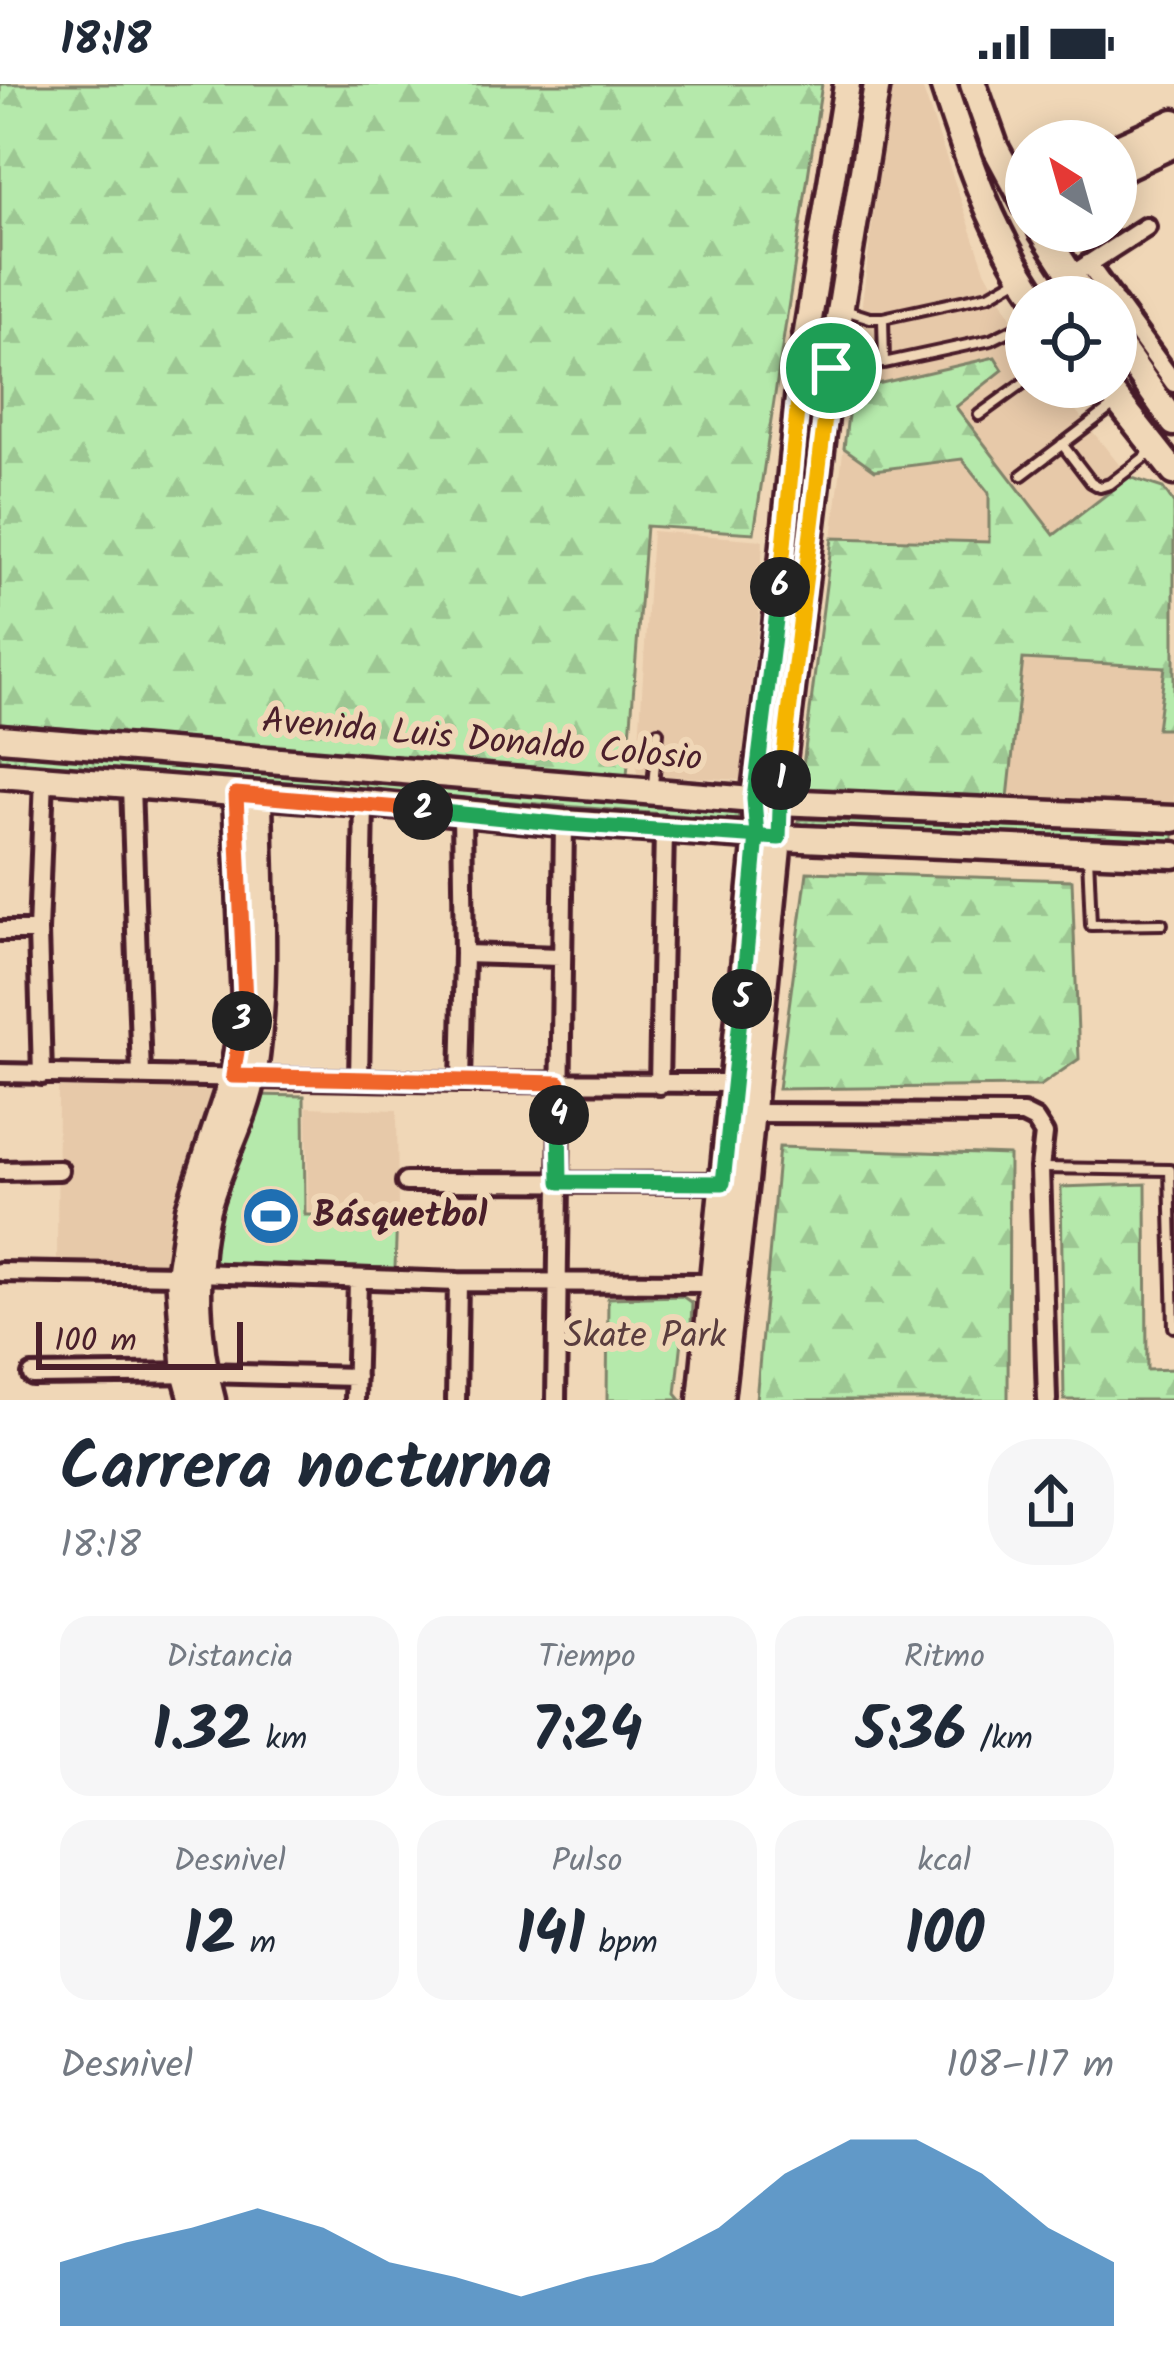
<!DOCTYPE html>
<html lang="es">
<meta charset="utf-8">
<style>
body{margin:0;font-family:Kalam,sans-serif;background:#f6f6f7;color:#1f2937;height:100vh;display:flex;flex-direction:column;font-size:45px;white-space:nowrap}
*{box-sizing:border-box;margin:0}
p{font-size:39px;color:#747a83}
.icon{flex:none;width:66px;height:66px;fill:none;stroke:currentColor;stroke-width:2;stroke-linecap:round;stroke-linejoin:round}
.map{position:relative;height:1316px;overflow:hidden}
.side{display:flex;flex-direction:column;background:#fff;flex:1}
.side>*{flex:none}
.needle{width:78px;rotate:323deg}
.fabs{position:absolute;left:1005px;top:36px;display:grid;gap:24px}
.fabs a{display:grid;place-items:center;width:132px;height:132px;border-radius:50%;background:#fff;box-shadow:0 6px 30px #0003;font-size:60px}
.scale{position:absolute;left:36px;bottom:30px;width:207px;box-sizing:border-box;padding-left:12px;border:6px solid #4a1f2b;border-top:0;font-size:33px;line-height:42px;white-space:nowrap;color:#4a1f2b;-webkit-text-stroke:9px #f0d7b7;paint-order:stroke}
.pin{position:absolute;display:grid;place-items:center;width:102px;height:102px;color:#fff;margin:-51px;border:6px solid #fff;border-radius:50%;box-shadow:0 3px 12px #0007}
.km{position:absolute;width:60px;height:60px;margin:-30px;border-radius:50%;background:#222;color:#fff;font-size:33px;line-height:60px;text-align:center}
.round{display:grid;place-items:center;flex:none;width:126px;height:126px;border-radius:48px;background:#f6f6f7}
.summary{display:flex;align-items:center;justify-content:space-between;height:204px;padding:0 60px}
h1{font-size:66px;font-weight:800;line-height:90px}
.metrics{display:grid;grid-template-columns:repeat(3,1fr);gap:18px;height:204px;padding:12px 60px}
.metrics div{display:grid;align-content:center;border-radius:30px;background:#f6f6f7;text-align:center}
.metrics b{font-size:60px;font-weight:800}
.metrics small{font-size:33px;font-weight:400}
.metrics p{font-size:33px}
.chart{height:336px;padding:24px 60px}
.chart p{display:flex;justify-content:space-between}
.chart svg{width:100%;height:216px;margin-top:12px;fill:#1f6fb2;opacity:.7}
.status{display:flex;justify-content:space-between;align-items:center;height:84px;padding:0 60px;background:#fff;direction:ltr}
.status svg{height:33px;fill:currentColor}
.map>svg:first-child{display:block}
.built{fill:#e7c9a9}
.grass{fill:url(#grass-tufts);stroke:#80846b;stroke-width:3}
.forest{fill:url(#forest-firs);stroke:#80846b;stroke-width:3}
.park{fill:#b5e9ab;stroke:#80846b;stroke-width:3}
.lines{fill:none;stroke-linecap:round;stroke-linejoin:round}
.lane-casing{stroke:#4a1f2b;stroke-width:16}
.street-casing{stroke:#4a1f2b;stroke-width:26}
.secondary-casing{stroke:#4a1f2b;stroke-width:33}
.primary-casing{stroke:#4a1f2b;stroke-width:33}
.lane{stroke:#f0d7b7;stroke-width:8}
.street{stroke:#f0d7b7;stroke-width:16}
.secondary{stroke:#f0d7b7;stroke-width:24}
.primary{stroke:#f0d7b7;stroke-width:24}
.split-1-casing{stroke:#fff;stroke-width:24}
.split-2-casing{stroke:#fff;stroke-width:24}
.split-3-casing{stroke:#fff;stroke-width:24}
.split-4-casing{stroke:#fff;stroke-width:24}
.split-5-casing{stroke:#fff;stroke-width:24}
.split-6-casing{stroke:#fff;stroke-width:24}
.split-7-casing{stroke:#fff;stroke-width:24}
.split-1{stroke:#f5b400;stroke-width:15}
.split-2{stroke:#22a559;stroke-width:15}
.split-3{stroke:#f0652b;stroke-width:15}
.split-4{stroke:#f0652b;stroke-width:15}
.split-5{stroke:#22a559;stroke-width:15}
.split-6{stroke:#22a559;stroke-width:15}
.split-7{stroke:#f5b400;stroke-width:15}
.labels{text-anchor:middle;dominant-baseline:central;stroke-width:12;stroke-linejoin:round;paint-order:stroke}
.street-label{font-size:36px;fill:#4a1f2b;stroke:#f0d7b7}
.poi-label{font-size:36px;font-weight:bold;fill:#4a1f2b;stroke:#f0d7b7;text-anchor:start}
.park-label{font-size:36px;fill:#5a3d3e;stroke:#f0d7b7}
</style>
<div class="status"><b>18:18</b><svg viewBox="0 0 49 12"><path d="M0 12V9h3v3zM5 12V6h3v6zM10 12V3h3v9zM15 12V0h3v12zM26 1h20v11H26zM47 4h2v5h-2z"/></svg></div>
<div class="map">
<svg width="1174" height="1316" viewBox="0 0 1174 1316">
<defs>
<pattern id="grass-tufts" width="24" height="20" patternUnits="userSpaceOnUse" patternTransform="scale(3)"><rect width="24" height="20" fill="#b5e9ab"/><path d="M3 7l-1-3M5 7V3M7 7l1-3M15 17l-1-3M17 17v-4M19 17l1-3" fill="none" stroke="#9dc793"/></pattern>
<pattern id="forest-firs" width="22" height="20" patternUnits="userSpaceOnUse" patternTransform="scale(3)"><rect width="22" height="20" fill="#b5e9ab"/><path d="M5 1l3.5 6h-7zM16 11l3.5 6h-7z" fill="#9dc793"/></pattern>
</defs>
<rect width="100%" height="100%" fill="#f0d7b7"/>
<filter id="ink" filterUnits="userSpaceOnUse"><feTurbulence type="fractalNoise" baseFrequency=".00833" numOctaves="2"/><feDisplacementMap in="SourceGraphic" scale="24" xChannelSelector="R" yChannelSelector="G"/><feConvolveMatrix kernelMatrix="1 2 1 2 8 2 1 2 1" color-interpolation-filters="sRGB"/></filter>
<g filter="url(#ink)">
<path class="built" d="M890 0H921L985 186 1026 260V303H1057L1129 393 1163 404 1174 418V722L800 705Z
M652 447 763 456 759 532 740 696 637 690Z
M58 1004 218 1005 171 1180 57 1179Z
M307 1023 397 1026 398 1129 308 1128Z"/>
<path class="grass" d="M0 663 446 704 740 723 738 736 0 677Z
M799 735 1174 749V758L798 742 797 739Z"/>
<path class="forest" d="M0 0H822L754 449 646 442 627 692 0 639Z
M995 273 1003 286 956 323 1054 451 1129 393 1163 404 1174 420V645H1157L1165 583 1023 575 1008 714 800 705 832 454 989 458V409L962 375 875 386 844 364 851 306Z
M807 788 1072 796 1079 975 1040 1002 778 1005Z
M779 1063 1009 1071 1008 1316H756Z
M1146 1100 1147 1286 1174 1285V1316H1064L1061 1103Z"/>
<path class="park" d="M254 1011 304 1012 305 1131H397L395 1184 219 1180 212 1172 223 1118Z
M682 1212 692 1219 691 1241 683 1247 676 1310 681 1316H607L608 1214Z"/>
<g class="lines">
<defs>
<path id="lane" d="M848 227 870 234H883L989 211 1017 195
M883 234 884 279
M806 285 884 279 991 256 1026 239
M979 331 1026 297
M1062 360 1091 398 1100 403 1110 400 1154 366
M1022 391 1117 319
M653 701 658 648
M1088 771 1091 841 1162 840
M1041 1084 1170 1086
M1170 1086 1174 1243"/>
<path id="street" d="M1088 180 1112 213
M1070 192 1146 143
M1116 219 1174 299
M131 702 141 991
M0 847H38
M464 870 561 873
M0 989 461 998 734 999
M42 991 38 847 44 694
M359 996 364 719
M461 998 464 870 462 730
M659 1001 664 746
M751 1029 1023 1030 1035 1036 1044 1050 1040 1084 1047 1316
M0 1087 59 1086
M406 1098 723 1099
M0 1188 179 1191 198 1189 458 1198 713 1199
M32 1291 205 1289 356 1293
M355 1316 358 1196
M456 1316 458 1198
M556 1316 564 739"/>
<path id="secondary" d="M1116 64 1174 38
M1116 87 1174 60
M193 1316 186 1291 179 1191 189 1125 233 992 245 919 236 710
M212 1316C196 1260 193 1182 207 1125 219 1079 247 1034 254 987 268 896 260 803 259 712
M701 1316 757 752 754 715 776 543 801 285 847 0
M720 1316 745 1097 779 754 778 718 831 284 877 0"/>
<path id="primary" d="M943 0C967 74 992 149 1037 213
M973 0 996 65 1026 121
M1042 147 1085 213
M1116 256 1174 339
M1107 303 1174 388
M0 654 778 718 1174 735
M0 691 364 719 564 739 779 754 1174 771"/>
</defs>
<use href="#lane" class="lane-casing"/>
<use href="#street" class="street-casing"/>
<use href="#secondary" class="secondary-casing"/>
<use href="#primary" class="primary-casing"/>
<use href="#lane" class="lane"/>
<use href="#street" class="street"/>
<use href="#secondary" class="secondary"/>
<use href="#primary" class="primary"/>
</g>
</g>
<g class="lines" filter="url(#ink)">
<defs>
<path id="split-1" d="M781 696 831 284"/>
<path id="split-2" d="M423 726 564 740 779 754 781 696"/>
<path id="split-3" d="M242 937 245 919 236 710 423 726"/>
<path id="split-4" d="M242 937 233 992 559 999V1031"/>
<path id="split-5" d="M559 1031 560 1098 723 1099 742 915"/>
<path id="split-6" d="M742 915 757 752 754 715 780 503"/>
<path id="split-7" d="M780 503 801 285 831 284"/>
</defs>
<use href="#split-1" class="split-1-casing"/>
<use href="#split-2" class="split-2-casing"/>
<use href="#split-3" class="split-3-casing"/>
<use href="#split-4" class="split-4-casing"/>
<use href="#split-5" class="split-5-casing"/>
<use href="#split-6" class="split-6-casing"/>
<use href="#split-7" class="split-7-casing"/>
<use href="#split-1" class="split-1"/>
<use href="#split-2" class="split-2"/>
<use href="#split-3" class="split-3"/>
<use href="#split-4" class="split-4"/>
<use href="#split-5" class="split-5"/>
<use href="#split-6" class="split-6"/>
<use href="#split-7" class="split-7"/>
</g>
<defs>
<symbol id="stadium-disc" viewBox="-11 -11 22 22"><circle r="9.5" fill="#1f6fb2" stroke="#f0d7b7"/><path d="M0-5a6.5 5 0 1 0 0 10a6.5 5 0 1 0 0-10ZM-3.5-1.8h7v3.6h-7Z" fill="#fff"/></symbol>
</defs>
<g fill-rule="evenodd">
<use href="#stadium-disc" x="238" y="1099" width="66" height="66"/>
</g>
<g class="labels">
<g class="street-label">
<text transform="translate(482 657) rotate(5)">Avenida Luis Donaldo Colosio</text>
</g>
<g class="poi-label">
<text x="313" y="1132">Básquetbol</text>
</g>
<g class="park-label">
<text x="645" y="1253">Skate Park</text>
</g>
</g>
</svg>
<div class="fabs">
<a><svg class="needle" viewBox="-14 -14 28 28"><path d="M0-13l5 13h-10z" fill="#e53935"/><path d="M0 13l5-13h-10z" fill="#747a83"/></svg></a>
<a><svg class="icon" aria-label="locate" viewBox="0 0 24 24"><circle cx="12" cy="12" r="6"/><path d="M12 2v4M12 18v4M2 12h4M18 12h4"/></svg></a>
</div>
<div class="scale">100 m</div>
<div class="pin" style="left:831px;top:284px;background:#1e9e55"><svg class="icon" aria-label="arrive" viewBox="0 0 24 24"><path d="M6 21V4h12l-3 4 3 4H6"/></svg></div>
<b class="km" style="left:781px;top:696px">1</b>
<b class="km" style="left:423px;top:726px">2</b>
<b class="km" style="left:242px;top:937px">3</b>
<b class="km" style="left:559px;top:1031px">4</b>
<b class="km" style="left:742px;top:915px">5</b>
<b class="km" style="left:780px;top:503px">6</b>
</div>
<section class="side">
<div class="summary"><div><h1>Carrera nocturna</h1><p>18:18</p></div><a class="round"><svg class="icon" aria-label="share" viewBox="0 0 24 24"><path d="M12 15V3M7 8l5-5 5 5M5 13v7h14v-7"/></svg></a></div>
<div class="metrics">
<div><p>Distancia</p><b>1.32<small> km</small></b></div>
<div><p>Tiempo</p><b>7:24</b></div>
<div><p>Ritmo</p><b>5:36<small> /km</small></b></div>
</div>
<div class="metrics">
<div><p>Desnivel</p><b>12<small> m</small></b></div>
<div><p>Pulso</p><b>141<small> bpm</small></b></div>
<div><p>kcal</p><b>100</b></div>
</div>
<div class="chart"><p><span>Desnivel</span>108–117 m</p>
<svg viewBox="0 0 160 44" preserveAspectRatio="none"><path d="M0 44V31L10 27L20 24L30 20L40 24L50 31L60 34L70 38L80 34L90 31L100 24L110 13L120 6L130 6L140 13L150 24L160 31V44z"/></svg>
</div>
</section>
